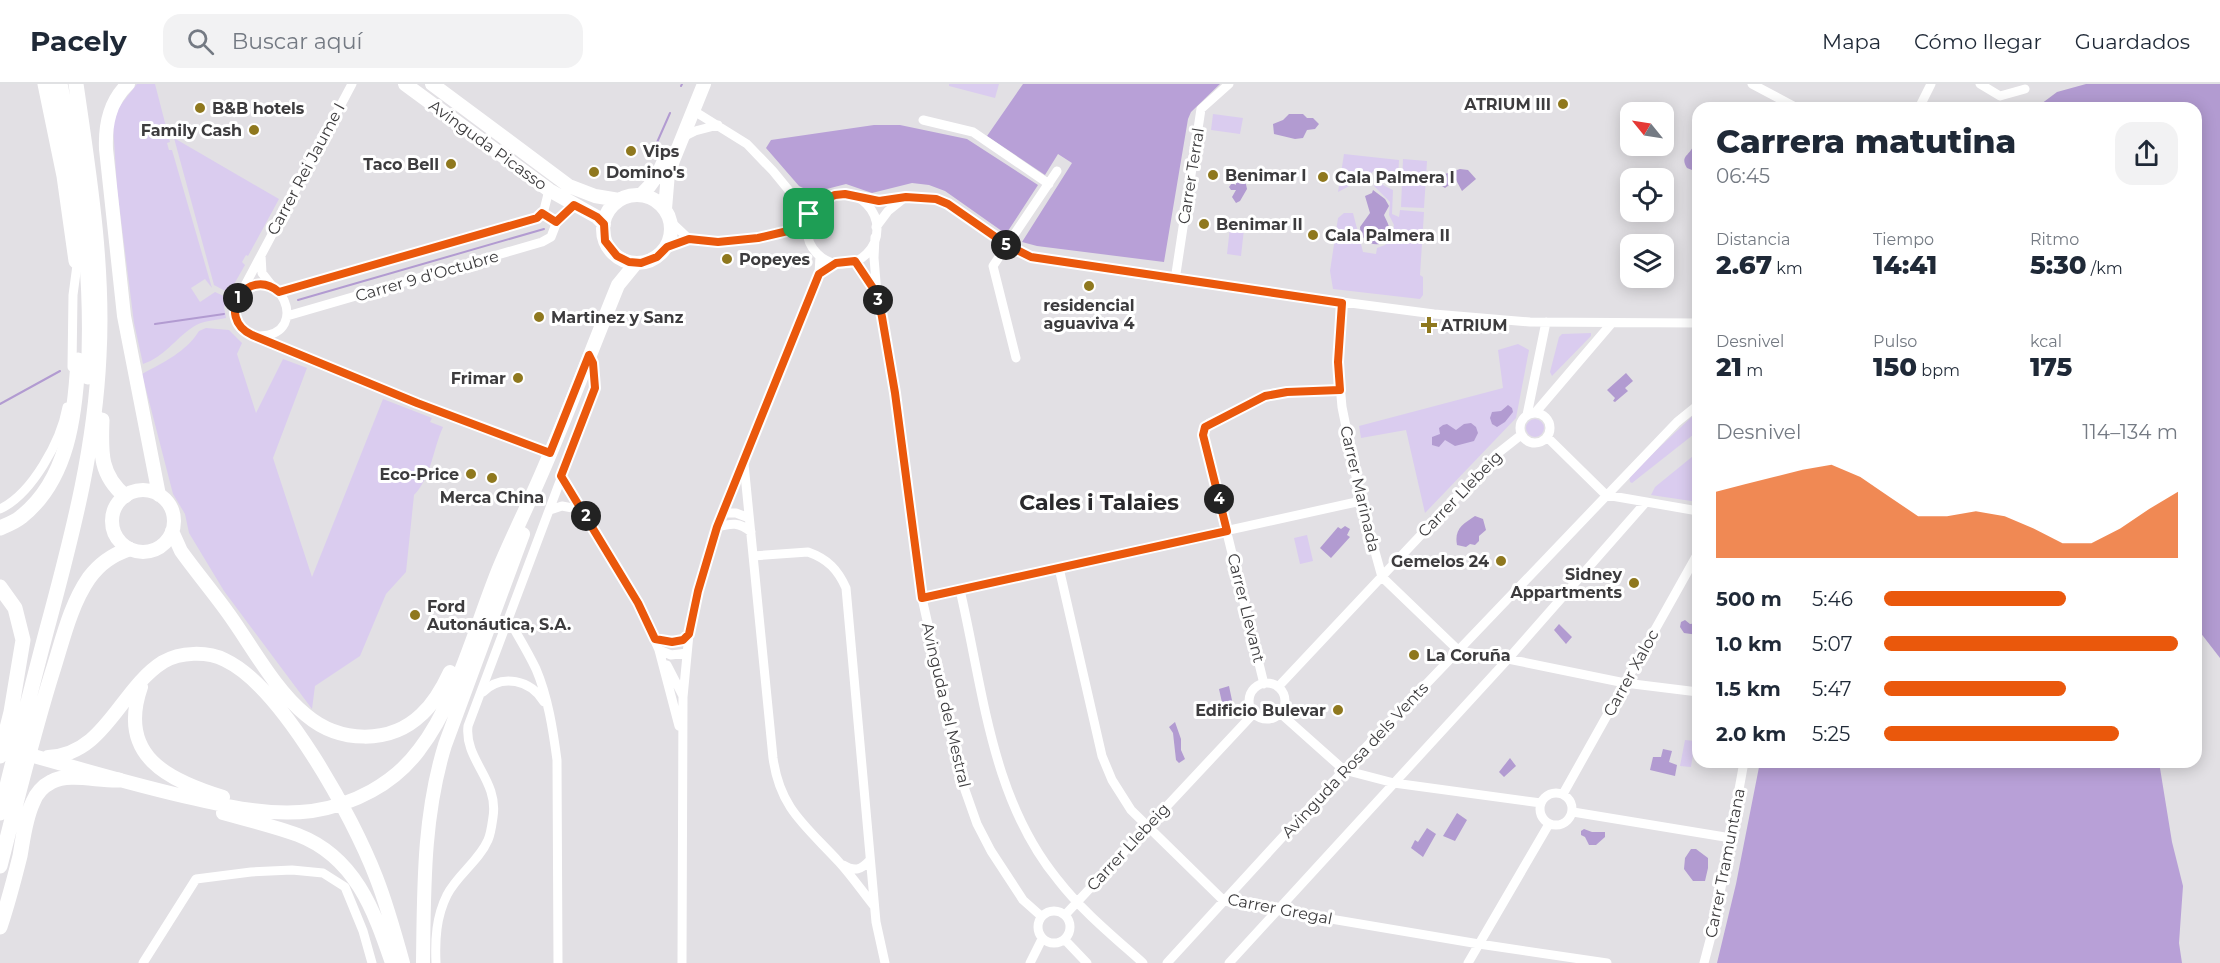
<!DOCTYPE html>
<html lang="es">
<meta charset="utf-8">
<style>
body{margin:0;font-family:Montserrat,sans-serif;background:#f2f2f3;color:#1f2937;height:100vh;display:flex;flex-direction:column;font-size:22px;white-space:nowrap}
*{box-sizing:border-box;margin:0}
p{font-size:20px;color:#747a83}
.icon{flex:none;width:33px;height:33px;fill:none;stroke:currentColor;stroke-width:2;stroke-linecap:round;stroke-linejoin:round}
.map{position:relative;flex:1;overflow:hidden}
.panel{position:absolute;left:1692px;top:18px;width:510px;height:666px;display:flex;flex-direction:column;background:#fff;border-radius:18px;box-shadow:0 3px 15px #0003}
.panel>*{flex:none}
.needle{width:39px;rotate:300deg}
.buttons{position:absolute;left:1620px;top:18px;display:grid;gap:12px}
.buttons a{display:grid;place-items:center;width:54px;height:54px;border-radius:12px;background:#fff;box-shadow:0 3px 15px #0003;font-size:30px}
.pin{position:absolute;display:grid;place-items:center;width:51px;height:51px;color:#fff;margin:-26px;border-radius:12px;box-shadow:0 3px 9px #0006}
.km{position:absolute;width:30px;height:30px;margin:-15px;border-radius:50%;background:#222;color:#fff;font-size:16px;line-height:30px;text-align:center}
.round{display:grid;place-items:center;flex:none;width:63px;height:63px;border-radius:18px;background:#f2f2f3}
.overview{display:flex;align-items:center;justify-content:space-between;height:102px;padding:0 24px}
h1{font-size:33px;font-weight:800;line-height:45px}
.stats{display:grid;grid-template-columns:repeat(3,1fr);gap:9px;height:102px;padding:6px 24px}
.stats div{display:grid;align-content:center}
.stats b{font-size:26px;font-weight:800}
.stats small{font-size:16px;font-weight:400}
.stats p{font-size:16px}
.chart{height:168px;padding:12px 24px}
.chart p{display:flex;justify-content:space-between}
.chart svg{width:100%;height:108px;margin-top:6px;fill:#ea580c;opacity:.7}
ul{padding:0 24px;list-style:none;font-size:20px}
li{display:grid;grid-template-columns:96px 72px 1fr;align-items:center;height:45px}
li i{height:15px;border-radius:8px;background:#ea580c}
header{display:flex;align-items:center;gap:36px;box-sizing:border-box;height:84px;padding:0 30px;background:#fff;border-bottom:2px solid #e0e1e3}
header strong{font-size:28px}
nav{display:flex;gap:33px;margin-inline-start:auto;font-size:21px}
.search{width:420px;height:54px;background:#f2f2f3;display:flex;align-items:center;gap:15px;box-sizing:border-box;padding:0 21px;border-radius:18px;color:#747a83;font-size:22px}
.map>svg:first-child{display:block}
.green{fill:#daccef}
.forest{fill:#b8a0d7}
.water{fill:#b29bd1}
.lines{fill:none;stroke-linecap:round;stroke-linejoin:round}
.stream{stroke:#b29bd1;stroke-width:2}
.minor{stroke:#fff;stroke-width:9}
.secondary{stroke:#fff;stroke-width:14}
.trunk{stroke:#fff;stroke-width:15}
.route-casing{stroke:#fff;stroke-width:12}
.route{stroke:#ea580c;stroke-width:8}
.poi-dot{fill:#8f781e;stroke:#fff;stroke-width:2}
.labels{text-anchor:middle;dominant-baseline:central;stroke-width:6;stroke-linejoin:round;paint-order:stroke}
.poi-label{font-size:16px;font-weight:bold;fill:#3d3c3e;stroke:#fff;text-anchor:start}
.street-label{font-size:16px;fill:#3d3c3e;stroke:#fff}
.district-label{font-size:22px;font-weight:bold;fill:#2a292c;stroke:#fff}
</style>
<header>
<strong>Pacely</strong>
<div class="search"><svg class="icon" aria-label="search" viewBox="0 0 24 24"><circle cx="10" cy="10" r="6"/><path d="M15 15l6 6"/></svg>Buscar aquí</div>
<nav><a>Mapa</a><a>Cómo llegar</a><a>Guardados</a></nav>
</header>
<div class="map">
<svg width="2220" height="879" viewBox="0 0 2220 879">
<rect width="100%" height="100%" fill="#e2e0e4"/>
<path class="green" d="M137 0H155L170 58 167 59 169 66H172L212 204 205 195 191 204 200 218 215 208 228 214 224 223 226 234C216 236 201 237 193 243 175 255 164 273 143 280L134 239 117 104 113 41 119 23Z
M949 0H999L995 14 949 2Z
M1213 30 1243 34 1240 50 1211 46Z
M174 54 279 115 248 172 246 171 242 178 245 181 229 209 214 201Z
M1344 70 1399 76 1398 96H1393L1390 100 1382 88 1374 87 1367 92 1362 85 1351 92 1355 99 1338 108Z
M1403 75 1427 77 1424 124 1401 123Z
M1378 92 1383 101 1393 106 1392 130 1399 133 1400 126 1424 128 1420 191 1423 193V211L1420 215 1333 205 1330 187 1338 134 1344 129H1353L1363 168 1376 170 1377 164 1385 161 1392 153 1394 141 1389 131 1390 118 1374 102 1375 94Z
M1230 143 1244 145 1241 172 1227 170Z
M206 244 229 246 242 259 237 270 256 329 283 275 307 284 273 374 312 493 383 315 432 334 430 338 443 343C433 365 431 394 414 411L406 488 386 510 360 572 315 602 312 625 224 507 189 449 185 430 173 410 142 290C164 278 186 268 199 247Z
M1591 249V252L1552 292 1550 288 1559 253 1562 250Z
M1518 260 1529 266 1516 334 1425 429 1406 346 1361 354 1359 342 1503 304 1498 266Z
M1698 327V347L1632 399 1630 398 1629 392Z
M1526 344a9 9 0 1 1 18 0a9 9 0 1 1-18 0Z
M1698 368V418L1651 411 1655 403Z
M1307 451 1313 477 1300 480 1294 454Z
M1685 656 1695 657 1691 683 1680 682Z"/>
<path class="forest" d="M1023 0H1220L1191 28 1188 35 1164 178 1037 162 1022 158 1072 79 1058 70 1045 91 987 52Z
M874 41H900L967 55 1038 101 1006 150 945 107 929 101 912 99 872 109 846 100 815 108 807 106 799 102 766 64 771 56Z
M1760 678H2159L2172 758 2183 802 2179 859 2182 879H1717L1736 800Z"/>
<path class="water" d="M2086 0H2220V574L2196 543V24H2021L2037 23 2057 8Z
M1289 30H1303L1307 34H1313L1319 40 1315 45 1307 46 1303 54 1295 55 1274 50 1273 40 1283 36Z
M1695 59H1698L1697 88 1687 84C1681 74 1686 73 1691 66 1693 64 1693 61 1695 59Z
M1460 85 1468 86 1476 95 1462 107 1456 96 1445 104 1439 100V92Z
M1239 89 1244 91 1247 105 1240 117 1236 119 1232 113 1236 106H1231L1229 103 1232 99 1236 101 1235 91Z
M1373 106 1385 115 1389 122 1384 131C1386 136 1391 143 1389 150 1385 167 1360 162 1360 143L1370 129 1365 112 1372 109Z
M1626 289 1633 297 1625 304 1628 307 1615 318 1613 317 1615 314 1607 306Z
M1508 321 1512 324 1513 328 1505 338 1497 343 1492 340 1490 334 1492 328 1501 327Z
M1471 339 1476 343 1478 349 1474 357 1455 362 1445 356 1439 363 1432 361V353L1440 350 1439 344 1443 341 1447 340 1456 346 1464 340Z
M1475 432 1483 435 1486 446 1479 452V457L1475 461 1470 460 1466 463 1457 461C1454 445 1463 440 1475 432Z
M1345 442 1350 445 1347 451 1350 453 1331 474 1320 464 1338 443 1341 445Z
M1685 536 1690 540 1698 539V551L1684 549 1680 543 1681 538Z
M1559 540 1572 553 1566 560 1554 546Z
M1229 602 1233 621 1223 623 1219 605Z
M1175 638 1181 655V666L1185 675 1179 679 1176 676 1173 649 1169 643Z
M1663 665 1672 667 1669 678 1677 681 1675 692 1650 686 1653 673H1661Z
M1510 674 1516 682 1504 693 1499 688Z
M1457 729 1467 736 1455 757 1443 752Z
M1427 744 1436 750 1423 773 1411 764 1415 756 1418 758Z
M1584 745 1592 748H1605V753L1596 761H1589L1585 753 1581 751V747Z
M1691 765H1696L1708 774V784L1705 797H1693L1684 785 1685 774Z"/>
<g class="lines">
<path class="stream" d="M681 2 682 0
M655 63 670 29
M298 216 544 145
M155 240 224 230
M0 320 60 287"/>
<path class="minor" d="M1752 0 1797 24
M1980 0 2000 12 2025 5
M1919 24 1931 0
M694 27 747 60 773 87 809 131
M923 36 973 48 1049 100
M683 53 695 47 718 41
M807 145a35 35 0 1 1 70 0a35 35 0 1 1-70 0Z
M855 113 879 117 906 113 936 115 948 120 1007 161 1031 173 1175 196 1434 230 1530 238 1698 239
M671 138 689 155
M876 143 888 127 903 115
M875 153 874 174 877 210 895 309 922 514 965 706 977 740 991 767 1023 816 1041 832
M667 163 689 155 718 158 758 155 792 146 808 134
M261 171 262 189 273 203
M855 177 876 208
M1175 196 1201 25 1229 0
M242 207 352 0
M279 208 537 134 544 126 549 106
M1342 219 1338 278 1342 323 1361 417 1382 493 1459 567 1508 575 1625 599 1698 608
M287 232 542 158 551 153 558 135 575 121
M260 252C313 250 277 174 243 208 237 213 234 221 235 229 236 237 241 244 247 248L417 319 550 369
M1016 274 993 182 1057 87
M72 283 73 211 77 181
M1535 329 1611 240
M1520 344a15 15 0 1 1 30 0a15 15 0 1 1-30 0Z
M1527 331 1546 238
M1547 353 1606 411 1698 427
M744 380 773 674C780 725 806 742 839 778 851 791 862 807 874 822
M562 392 638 519 659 566 679 642
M0 425C32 410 61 357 67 323
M550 426 562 422 583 426
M723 429H736L749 434
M717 443C732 439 739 438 751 448
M753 472 808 468C828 475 838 486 846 504L876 838 885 879
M1059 484 1102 672 1112 696 1131 726 1224 817 1479 860 1607 879
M960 506C983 604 991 715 1058 796 1082 827 1114 853 1143 879
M922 514 1361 417
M509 536C518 552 528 568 536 585 548 613 553 646 557 676L558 879
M655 555C668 559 679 560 689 550
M659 566 671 571 687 569
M667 581 683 612
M1249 617a18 18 0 1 1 36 0a18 18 0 1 1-36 0Z
M1264 600 1203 351 1209 339 1265 312 1274 309 1340 306
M1278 603 1497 370 1521 351
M483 608C502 589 531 596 544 618
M1280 629 1344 686 1394 699 1541 719
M1540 725a16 16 0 1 1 32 0a16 16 0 1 1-32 0Z
M1563 710 1698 469
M1573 728 1731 754
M843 781C855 788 861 786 870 776
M1038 843a16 16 0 1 1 32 0a16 16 0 1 1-32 0Z
M1065 831 1254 629
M1065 856 1087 879
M143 879 196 795 251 788 292 786 323 789 345 803 363 847 372 879
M436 879C435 856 436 833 447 811 457 791 479 777 488 756 491 749 492 740 493 733 499 696 464 676 468 642L595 304 593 279 589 271
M682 879 683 613 689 550 698 507 717 443 819 190 820 172
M1030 879 1042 855
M1167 879 1344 686 1677 338 1698 321
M1229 879 1508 575 1646 418
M1468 879 1549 740
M1704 879 1715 837 1744 678"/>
<path class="secondary" d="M128 0C109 18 105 41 106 65L124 232 159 411
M405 0 549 106 597 133 604 140
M432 0 569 102 595 112 619 116
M603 145a34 34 0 1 1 68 0a34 34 0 1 1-68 0Z
M641 111C653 100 659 89 665 74
M665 125 668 89 704 0
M112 437a31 31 0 1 1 62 0a31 31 0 1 1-62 0Z
M172 447 181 467C196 488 213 508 228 529 252 562 274 605 306 631 339 659 390 661 422 630 435 618 443 603 450 588
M141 603C117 672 168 696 223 713
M19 668C78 684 136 702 196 715 234 724 273 732 312 727 353 721 394 700 419 666 457 617 476 540 500 482 514 449 530 417 544 384 570 324 593 262 618 201L636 179
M48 673C105 671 120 605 163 578 180 568 207 567 225 576 282 603 353 733 376 793 387 821 395 850 403 879
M223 729C248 736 274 742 298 751 355 773 374 826 392 879
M423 879C424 805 423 732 445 661L523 450"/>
<path class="trunk" d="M45 0 64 92 76 177
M60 0C81 95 94 195 88 293
M102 336C101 367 99 390 125 412
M0 444C7 441 15 438 21 433 68 396 75 332 78 276
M0 503 15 524 23 556 11 628 0 672
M0 729C17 663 33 596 51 530 74 444 95 362 99 272 104 181 89 89 76 0
M0 782C17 716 33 649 54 583 63 554 71 520 89 494 100 479 112 471 129 465
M0 843C8 819 14 796 20 772 23 755 25 735 33 718 36 710 43 702 51 698 69 688 98 697 119 696"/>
</g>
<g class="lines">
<defs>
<path id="route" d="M845 110 879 117 906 113 936 115 948 120 1007 161 1031 173 1342 219 1338 278 1340 306 1287 308 1265 312 1205 343 1203 351 1227 447 922 514 895 309 882 233 877 210 855 177 836 179 819 190 717 443 698 507 689 550 683 556 672 558 655 555 638 519 561 392 595 304 593 279 589 271 550 369 417 319 252 251C214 233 247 181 279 208L537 134 542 129 556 138 574 121 597 133 604 140 605 157 617 172 629 178 641 179 657 173 667 163 689 155 718 158 758 154 792 146 808 134 823 116 835 111Z"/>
</defs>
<use href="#route" class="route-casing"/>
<use href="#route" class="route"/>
</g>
<g class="poi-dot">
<circle cx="1563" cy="20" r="6"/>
<circle cx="200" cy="24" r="6"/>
<circle cx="254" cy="46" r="6"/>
<circle cx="631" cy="67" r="6"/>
<circle cx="451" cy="80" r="6"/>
<circle cx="594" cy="88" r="6"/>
<circle cx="1213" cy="91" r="6"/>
<circle cx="1323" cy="93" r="6"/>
<circle cx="1204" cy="140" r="6"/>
<circle cx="1313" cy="151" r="6"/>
<circle cx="727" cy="175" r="6"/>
<circle cx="1089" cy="202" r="6"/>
<circle cx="539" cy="233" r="6"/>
<path d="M1426 232h6v6h6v6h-6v6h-6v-6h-6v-6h6z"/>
<circle cx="518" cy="294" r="6"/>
<circle cx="471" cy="390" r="6"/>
<circle cx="492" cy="394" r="6"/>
<circle cx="1501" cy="477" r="6"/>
<circle cx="1634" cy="499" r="6"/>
<circle cx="415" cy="531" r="6"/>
<circle cx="1414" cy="571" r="6"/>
<circle cx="1338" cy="626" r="6"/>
</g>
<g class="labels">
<g class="poi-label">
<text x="1551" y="20" text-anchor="end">ATRIUM III</text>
<text x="212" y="24">B&amp;B hotels</text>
<text x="242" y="46" text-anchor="end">Family Cash</text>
<text x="643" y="67">Vips</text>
<text x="439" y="80" text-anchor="end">Taco Bell</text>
<text x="606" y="88">Domino's</text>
<text x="1225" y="91">Benimar I</text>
<text x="1335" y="93">Cala Palmera I</text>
<text x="1216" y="140">Benimar II</text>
<text x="1325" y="151">Cala Palmera II</text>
<text x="739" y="175">Popeyes</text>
<text x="1089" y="221" text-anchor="middle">residencial<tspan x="1089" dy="18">aguaviva 4</tspan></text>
<text x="551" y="233">Martinez y Sanz</text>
<text x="1441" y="241">ATRIUM</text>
<text x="506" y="294" text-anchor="end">Frimar</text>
<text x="459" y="390" text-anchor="end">Eco-Price</text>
<text x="492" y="413" text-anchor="middle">Merca China</text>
<text x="1489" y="477" text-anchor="end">Gemelos 24</text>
<text x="1622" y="490" text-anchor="end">Sidney<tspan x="1622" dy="18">Appartments</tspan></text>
<text x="427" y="522">Ford<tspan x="427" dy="18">Autonáutica, S.A.</tspan></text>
<text x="1426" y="571">La Coruña</text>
<text x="1326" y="626" text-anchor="end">Edificio Bulevar</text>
</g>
<g class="street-label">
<text transform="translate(488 61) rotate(36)">Avinguda Picasso</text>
<text transform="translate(306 85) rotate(-62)">Carrer Rei Jaume I</text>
<text transform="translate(1191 92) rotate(-81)">Carrer Terral</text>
<text transform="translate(427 192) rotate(-16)">Carrer 9 d’Octubre</text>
<text transform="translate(1360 405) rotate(77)">Carrer Marinada</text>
<text transform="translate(1460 410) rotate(-46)">Carrer Llebeig</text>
<text transform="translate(1246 524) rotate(76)">Carrer Llevant</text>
<text transform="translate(1631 589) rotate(-61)">Carrer Xaloc</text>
<text transform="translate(946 621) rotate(77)">Avinguda del Mestral</text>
<text transform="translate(1355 676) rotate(-47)">Avinguda Rosa dels Vents</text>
<text transform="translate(1128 763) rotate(-47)">Carrer Llebeig</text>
<text transform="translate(1725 779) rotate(-79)">Carrer Tramuntana</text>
<text transform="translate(1280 825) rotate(11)">Carrer Gregal</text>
</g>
<g class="district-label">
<text x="1099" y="418">Cales i Talaies</text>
</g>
</g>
</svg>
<div class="buttons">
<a><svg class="needle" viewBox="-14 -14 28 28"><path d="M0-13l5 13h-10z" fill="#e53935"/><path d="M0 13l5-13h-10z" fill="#747a83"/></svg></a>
<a><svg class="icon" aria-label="locate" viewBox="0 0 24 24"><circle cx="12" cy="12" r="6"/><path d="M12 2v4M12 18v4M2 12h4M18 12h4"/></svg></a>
<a><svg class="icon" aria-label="layers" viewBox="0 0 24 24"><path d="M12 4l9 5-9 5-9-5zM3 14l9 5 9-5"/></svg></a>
</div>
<div class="pin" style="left:809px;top:130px;background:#1e9e55"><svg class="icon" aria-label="arrive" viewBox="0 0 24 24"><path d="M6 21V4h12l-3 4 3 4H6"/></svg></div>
<b class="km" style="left:238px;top:214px">1</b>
<b class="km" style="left:586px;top:432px">2</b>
<b class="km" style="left:878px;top:216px">3</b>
<b class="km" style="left:1219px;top:415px">4</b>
<b class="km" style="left:1006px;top:161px">5</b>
<section class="panel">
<div class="overview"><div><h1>Carrera matutina</h1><p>06:45</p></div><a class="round"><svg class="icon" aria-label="share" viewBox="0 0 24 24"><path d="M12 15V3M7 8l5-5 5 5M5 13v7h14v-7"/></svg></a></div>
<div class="stats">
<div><p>Distancia</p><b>2.67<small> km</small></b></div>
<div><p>Tiempo</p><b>14:41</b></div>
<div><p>Ritmo</p><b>5:30<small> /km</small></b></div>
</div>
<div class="stats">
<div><p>Desnivel</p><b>21<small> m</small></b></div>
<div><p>Pulso</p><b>150<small> bpm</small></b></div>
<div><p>kcal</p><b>175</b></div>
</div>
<div class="chart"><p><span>Desnivel</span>114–134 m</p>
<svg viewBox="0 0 160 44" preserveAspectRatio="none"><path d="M0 44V17L10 14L20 11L30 8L40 6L50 11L60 19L70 27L80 27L90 25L100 27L110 32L120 38L130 38L140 32L150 24L160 17V44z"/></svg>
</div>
<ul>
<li><b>500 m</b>5:46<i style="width:62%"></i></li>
<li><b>1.0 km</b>5:07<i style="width:100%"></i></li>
<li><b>1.5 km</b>5:47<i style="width:62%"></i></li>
<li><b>2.0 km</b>5:25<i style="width:80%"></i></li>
</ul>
</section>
</div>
